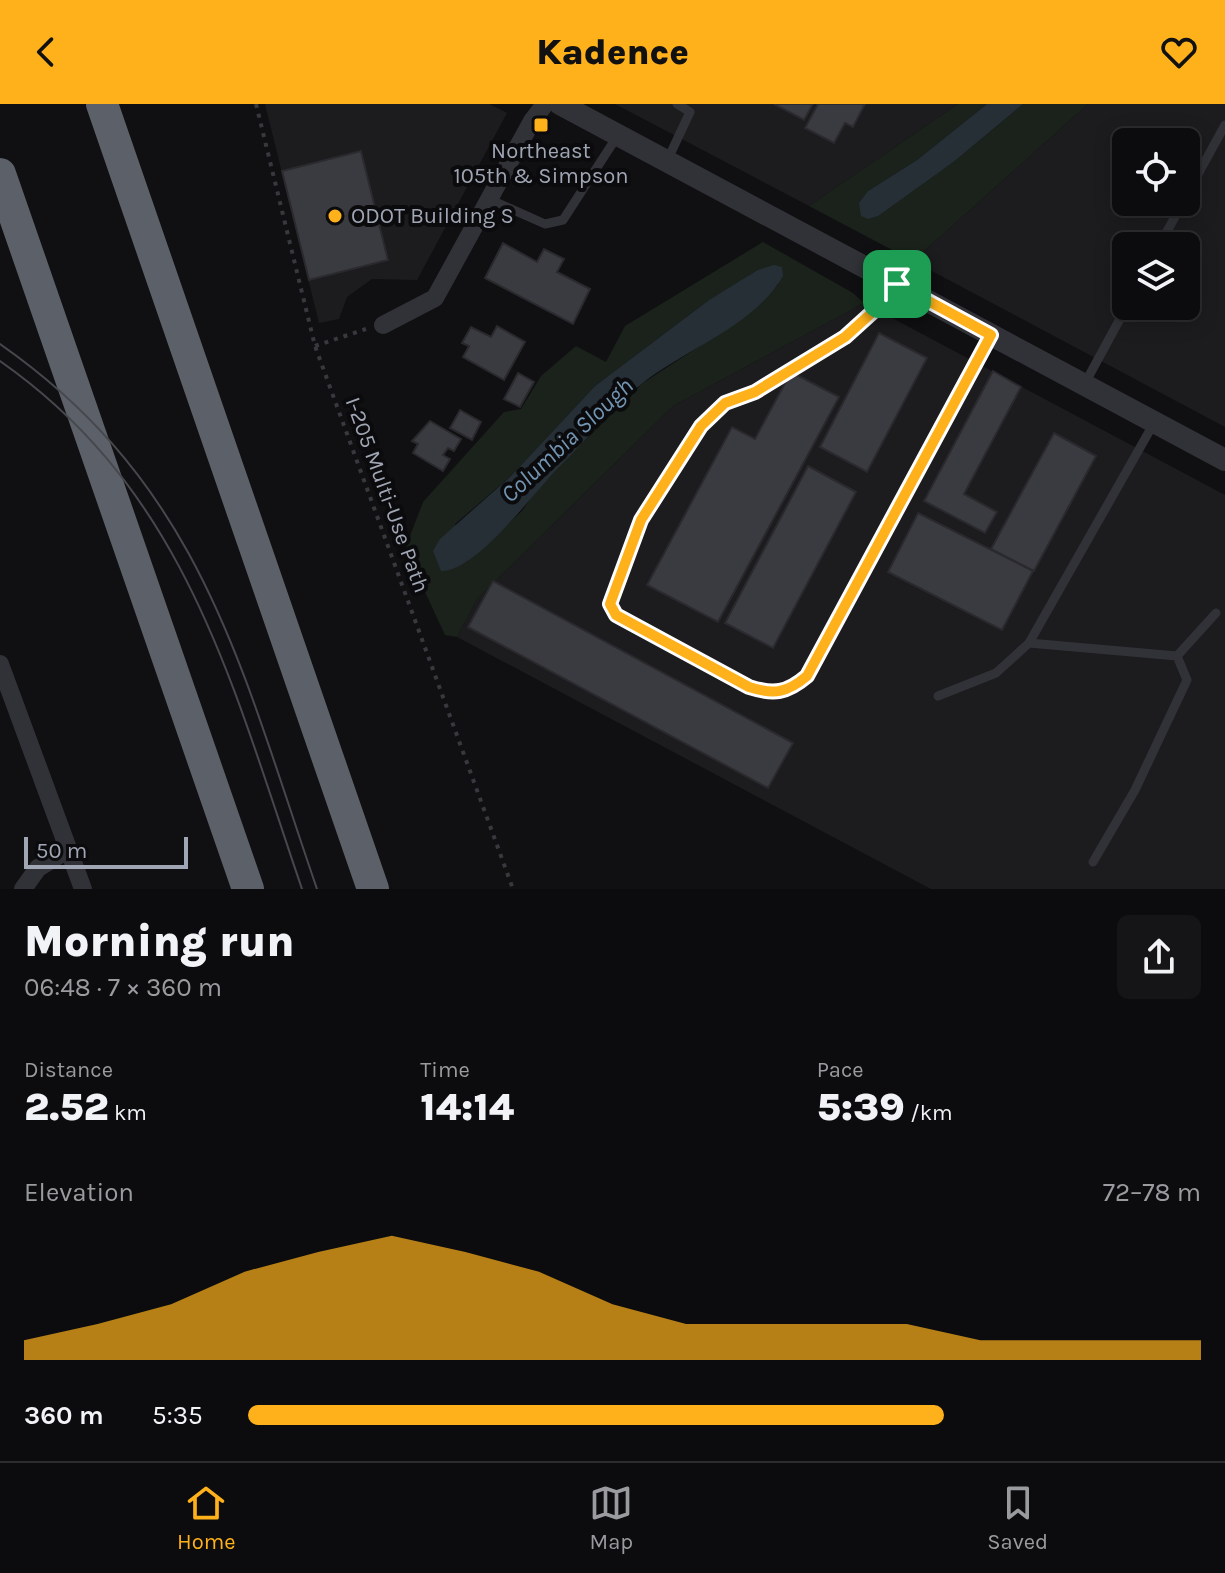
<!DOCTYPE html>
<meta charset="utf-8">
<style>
body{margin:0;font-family:Karla,sans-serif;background:#151517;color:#f1f3f6;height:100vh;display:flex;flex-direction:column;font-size:30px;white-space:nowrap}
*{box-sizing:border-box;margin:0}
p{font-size:26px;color:#9a9b9e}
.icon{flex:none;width:44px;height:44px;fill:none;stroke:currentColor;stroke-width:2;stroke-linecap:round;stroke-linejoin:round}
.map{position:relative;height:785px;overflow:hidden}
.sheet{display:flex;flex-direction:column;background:#0c0c0e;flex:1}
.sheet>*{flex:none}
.fabs{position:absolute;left:1112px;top:24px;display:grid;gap:16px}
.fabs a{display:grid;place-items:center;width:88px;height:88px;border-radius:12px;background:#0c0c0e;box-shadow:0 4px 20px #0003,0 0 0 2px #2c2c2e;font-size:40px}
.scale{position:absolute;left:24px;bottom:20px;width:164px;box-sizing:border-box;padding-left:8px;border:4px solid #a0a6b4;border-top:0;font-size:22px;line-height:28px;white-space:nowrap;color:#a0a6b4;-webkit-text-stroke:6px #0b0b0d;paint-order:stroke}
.pin{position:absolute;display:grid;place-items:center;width:68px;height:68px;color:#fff;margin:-34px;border-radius:16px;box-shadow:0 4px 12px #0006}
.round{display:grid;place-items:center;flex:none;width:84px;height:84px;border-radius:12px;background:#151517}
.headline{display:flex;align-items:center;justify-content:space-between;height:136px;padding:0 24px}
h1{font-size:44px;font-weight:800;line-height:60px}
.figures{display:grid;grid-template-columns:repeat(3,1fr);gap:12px;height:136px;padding:8px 24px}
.figures div{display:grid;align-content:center}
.figures b{font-size:40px;font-weight:800}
.figures small{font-size:22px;font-weight:400}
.figures p{font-size:22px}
.chart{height:224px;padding:16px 24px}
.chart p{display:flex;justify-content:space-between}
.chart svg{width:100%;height:144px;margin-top:8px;fill:#ffb11b;opacity:.7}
ul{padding:0 24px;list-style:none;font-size:26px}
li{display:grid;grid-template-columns:128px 96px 1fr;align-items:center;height:60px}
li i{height:20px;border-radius:10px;background:#ffb11b}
header{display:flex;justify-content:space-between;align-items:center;height:104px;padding:0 24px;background:#ffb11b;color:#111;font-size:36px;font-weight:800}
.menu{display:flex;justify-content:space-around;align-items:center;height:112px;border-top:2px solid #2c2c2e;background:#0c0c0e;font-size:22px;color:#9a9b9e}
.menu a{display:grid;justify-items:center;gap:4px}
.menu .selected{color:#ffb11b}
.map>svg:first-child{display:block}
.built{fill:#1c1c1f;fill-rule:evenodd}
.green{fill:#1a221b;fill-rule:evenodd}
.water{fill:#262f36}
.building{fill:#3a3b40;stroke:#2a2a2e;stroke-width:2}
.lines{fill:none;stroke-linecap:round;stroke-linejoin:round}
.path{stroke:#37393e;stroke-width:4;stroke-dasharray:4 6;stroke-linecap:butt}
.service{stroke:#313237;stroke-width:9}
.minor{stroke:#313237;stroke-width:18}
.tertiary{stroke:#313237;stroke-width:22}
.motorway{stroke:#5c6068;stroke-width:32}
.tram{stroke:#46484e;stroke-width:2}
.route-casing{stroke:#fff;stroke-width:16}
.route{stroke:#ffb11b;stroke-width:10}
.poi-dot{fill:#ffb11b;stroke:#0b0b0d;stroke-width:3}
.labels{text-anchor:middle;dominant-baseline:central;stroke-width:8;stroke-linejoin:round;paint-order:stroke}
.poi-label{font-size:22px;fill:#a0a6b4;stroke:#0b0b0d}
.street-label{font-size:22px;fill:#a0a6b4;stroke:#0b0b0d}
.water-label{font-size:24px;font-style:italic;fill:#7395b2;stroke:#0b0b0d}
</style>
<header><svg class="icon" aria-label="back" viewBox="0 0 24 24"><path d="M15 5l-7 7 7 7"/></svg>Kadence<svg class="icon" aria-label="heart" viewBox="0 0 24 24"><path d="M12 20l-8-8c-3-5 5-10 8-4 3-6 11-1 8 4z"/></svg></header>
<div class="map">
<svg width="1225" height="785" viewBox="0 0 1225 785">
<rect width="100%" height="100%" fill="#101012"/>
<path class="built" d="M265 0H489L507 9 417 176 372 175 347 193 339 215 319 219Z
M615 0H958L809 102Z
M1088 0H1225V323L913 157ZM1126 38H1186V98H1126ZM1126 142H1186V202H1126Z
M864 199 1225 391V785H931L457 533 477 495 673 302Z"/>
<path class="green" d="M958 0H987L917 56 868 87V115L956 56 1023 0H1088L913 157 809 102Z
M763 138 853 189 864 199 673 302 477 495 457 533 445 531 405 445 423 398 504 308 521 305 541 272 576 242 606 258 625 222ZM779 180 737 218 643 279 539 382 522 407 466 458 455 420 511 372 595 282 709 196 725 187Z"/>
<path class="water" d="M987 0H1023L956 56 878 112 868 115 861 112 859 99 868 87 917 56Z
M774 161 782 163 783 172C754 222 688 244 644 278 614 301 589 334 562 360 536 385 477 468 441 467L433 447 440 435 511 372 595 282 709 196 758 166Z"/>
<path class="building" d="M774 0H813L804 16Z
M818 0H865L853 23 845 19 834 39 805 24Z
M361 47 388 156 309 176 282 67Z
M503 139 537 158 544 145 564 155 557 168 590 185 573 220 485 174Z
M497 222 525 238 504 276 463 253 469 242 462 239 471 223 491 233Z
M879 229 927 254 867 368 820 343Z
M993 267 1021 283 964 390 997 408 985 429 924 397Z
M791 268 839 293 718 518 647 481 732 323 755 335Z
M518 269 534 278 520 303 504 295Z
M460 306 481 318 472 336 450 324Z
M430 317 461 335 454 347 448 344 443 351 450 355 443 367 413 349 418 340 412 337Z
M1054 329 1096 352 1034 467 991 445Z
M808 362 856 388 773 544 725 519Z
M918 409 1033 467 1002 526 888 468Z
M493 477 793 639 768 684 468 523Z"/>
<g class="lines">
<path class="path" d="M256 0 315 242 513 785
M315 242 366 225"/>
<path class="service" d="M667 57 690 8 677 0
M1186 92 1225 21
M489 95 545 120 563 116 618 31
M1159 142 1183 98
M896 181 887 195 845 233 755 288 725 299 701 322 641 416 610 500 616 511 749 583C774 591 788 589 807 572L991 231
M1084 281 1127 202
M1029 539 1177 552 1216 509
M938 592 996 569 1029 539 1154 319
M1093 758 1135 686 1187 576 1177 552"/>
<path class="minor" d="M383 221 435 194 532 17 545 0
M0 560 83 785
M23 785 38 764 67 746"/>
<path class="tertiary" d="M560 0 1225 356"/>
<path class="motorway" d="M102 0 373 785
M0 70 248 785"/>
<path class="tram" d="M0 240C203 382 241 565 317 785
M0 257C187 388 232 581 302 785"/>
</g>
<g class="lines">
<defs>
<path id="route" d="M897 180 991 231 807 572C787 589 774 591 749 583L616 511 610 500 641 416 701 322 725 299 755 288 845 233 887 195Z"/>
</defs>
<use href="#route" class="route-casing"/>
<use href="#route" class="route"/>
</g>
<g class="poi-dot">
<rect x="533" y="13" width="16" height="16" rx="4"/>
<circle cx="335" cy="112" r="8"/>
</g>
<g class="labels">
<g class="poi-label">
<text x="541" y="47">Northeast<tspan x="541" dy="25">105th &amp; Simpson</tspan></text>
<text x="351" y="112" text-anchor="start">ODOT Building S</text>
</g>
<g class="street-label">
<text transform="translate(387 391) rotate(70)">I-205 Multi-Use Path</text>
</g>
<g class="water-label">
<text transform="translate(567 336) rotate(-43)">Columbia Slough</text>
</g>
</g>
</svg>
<div class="fabs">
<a><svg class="icon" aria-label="locate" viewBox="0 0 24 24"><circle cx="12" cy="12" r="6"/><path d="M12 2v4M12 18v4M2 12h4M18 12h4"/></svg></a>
<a><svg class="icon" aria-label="layers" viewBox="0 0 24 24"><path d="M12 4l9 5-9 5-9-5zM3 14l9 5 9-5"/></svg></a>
</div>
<div class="scale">50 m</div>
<div class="pin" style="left:897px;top:180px;background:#1e9e55"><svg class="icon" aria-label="arrive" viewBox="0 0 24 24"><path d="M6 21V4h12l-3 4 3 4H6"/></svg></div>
</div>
<section class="sheet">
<div class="headline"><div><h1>Morning run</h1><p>06:48 · 7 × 360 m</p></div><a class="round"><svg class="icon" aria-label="share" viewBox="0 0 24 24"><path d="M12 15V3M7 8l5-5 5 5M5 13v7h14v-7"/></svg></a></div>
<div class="figures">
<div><p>Distance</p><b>2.52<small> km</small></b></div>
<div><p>Time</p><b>14:14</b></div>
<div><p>Pace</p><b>5:39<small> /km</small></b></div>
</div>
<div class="chart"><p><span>Elevation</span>72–78 m</p>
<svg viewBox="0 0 160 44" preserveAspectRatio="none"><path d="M0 44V38L10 33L20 27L30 17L40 11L50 6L60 11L70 17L80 27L90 33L100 33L110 33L120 33L130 38L140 38L150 38L160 38V44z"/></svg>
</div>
<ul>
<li><b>360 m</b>5:35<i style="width:73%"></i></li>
</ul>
</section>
<nav class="menu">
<a class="selected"><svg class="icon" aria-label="home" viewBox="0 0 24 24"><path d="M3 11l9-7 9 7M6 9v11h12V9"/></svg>Home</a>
<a><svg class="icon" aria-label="map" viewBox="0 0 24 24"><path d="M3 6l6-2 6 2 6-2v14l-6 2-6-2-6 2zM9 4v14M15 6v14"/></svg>Map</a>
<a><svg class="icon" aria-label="saved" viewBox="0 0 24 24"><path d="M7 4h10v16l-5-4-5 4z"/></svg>Saved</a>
</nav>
